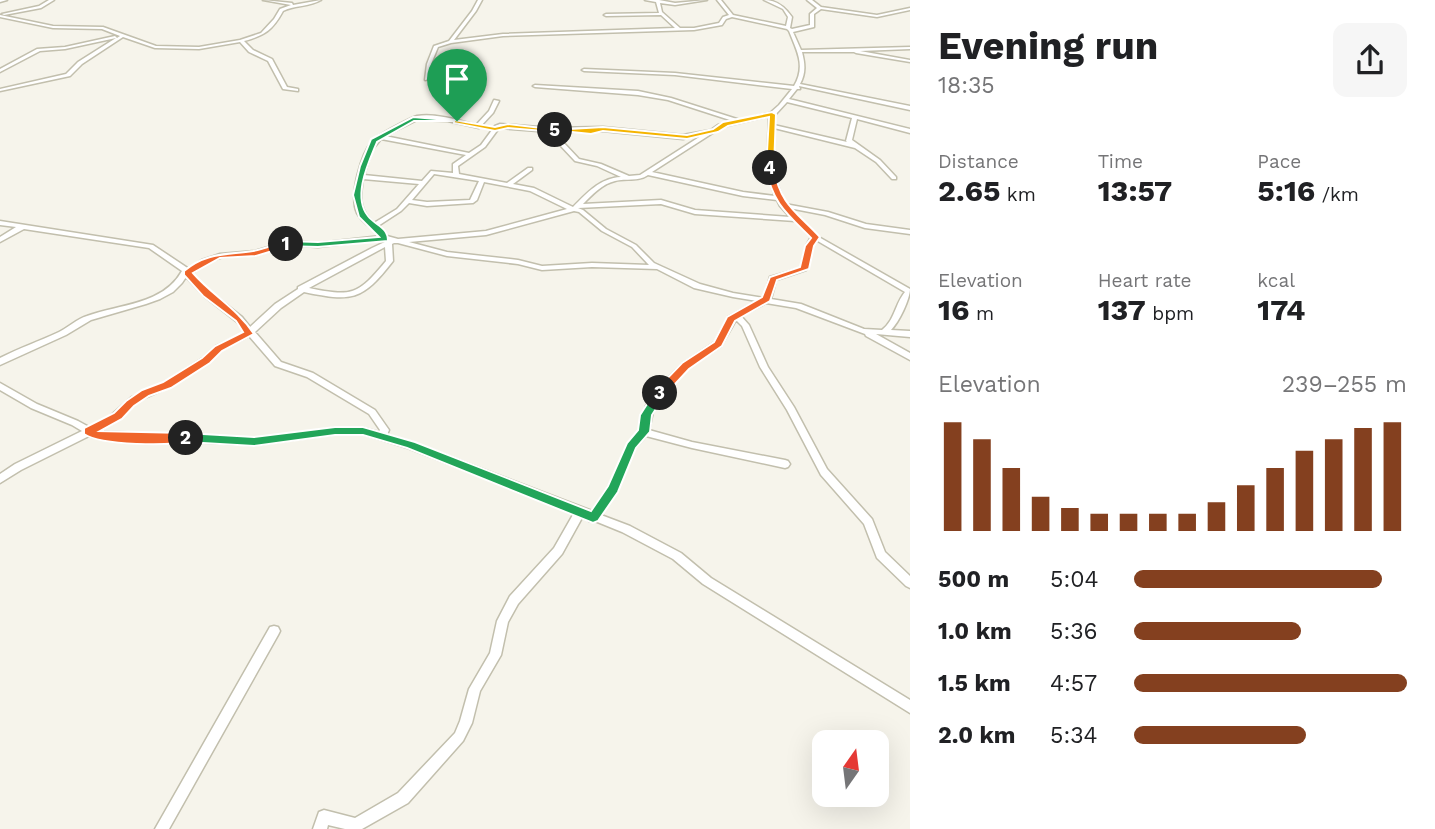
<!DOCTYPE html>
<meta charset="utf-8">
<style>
body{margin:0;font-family:"Work Sans",sans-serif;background:#f6f6f6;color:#202124;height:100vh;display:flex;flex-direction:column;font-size:26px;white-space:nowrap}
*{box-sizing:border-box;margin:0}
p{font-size:23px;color:#757577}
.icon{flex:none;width:38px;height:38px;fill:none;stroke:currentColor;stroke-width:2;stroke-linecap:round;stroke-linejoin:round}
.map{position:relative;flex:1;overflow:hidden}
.panel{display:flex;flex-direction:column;background:#fff;width:525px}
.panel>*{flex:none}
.needle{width:46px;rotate:14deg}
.buttons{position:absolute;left:812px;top:730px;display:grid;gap:14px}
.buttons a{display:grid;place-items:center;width:77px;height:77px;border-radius:14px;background:#fff;box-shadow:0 7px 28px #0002;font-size:35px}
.pin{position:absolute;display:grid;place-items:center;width:60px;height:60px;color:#fff;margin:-72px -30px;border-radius:50% 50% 50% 0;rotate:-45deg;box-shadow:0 0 7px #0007}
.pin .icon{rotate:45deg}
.km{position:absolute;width:35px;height:35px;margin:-18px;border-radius:50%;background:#222;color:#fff;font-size:19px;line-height:35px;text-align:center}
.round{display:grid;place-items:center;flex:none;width:74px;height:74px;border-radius:14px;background:#f6f6f6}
.headline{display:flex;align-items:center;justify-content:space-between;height:119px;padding:0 28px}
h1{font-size:38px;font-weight:700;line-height:52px}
.figures{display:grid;grid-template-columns:repeat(3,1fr);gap:10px;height:119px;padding:7px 28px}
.figures div{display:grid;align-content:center}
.figures b{font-size:30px;font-weight:700}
.figures small{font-size:19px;font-weight:400}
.figures p{font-size:19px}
.chart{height:196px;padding:14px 28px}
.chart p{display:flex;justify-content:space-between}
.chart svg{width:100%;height:126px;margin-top:7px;stroke:#84401f;stroke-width:6}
ul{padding:0 28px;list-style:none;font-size:23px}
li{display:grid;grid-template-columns:112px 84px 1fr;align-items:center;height:52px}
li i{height:18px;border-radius:9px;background:#84401f}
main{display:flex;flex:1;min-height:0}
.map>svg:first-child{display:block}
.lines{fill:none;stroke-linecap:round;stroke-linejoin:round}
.street-casing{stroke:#c2bfad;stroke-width:3}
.street{fill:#fff;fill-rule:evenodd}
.split-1{fill:#22a559;stroke:#fff;stroke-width:2}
.split-2{fill:#f0652b;stroke:#fff;stroke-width:2}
.split-3{fill:#22a559;stroke:#fff;stroke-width:2}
.split-4{fill:#f0652b;stroke:#fff;stroke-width:2}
.split-5{fill:#f5b400;stroke:#fff;stroke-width:2}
.split-6{fill:#f5b400;stroke:#fff;stroke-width:2}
</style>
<main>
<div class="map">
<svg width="910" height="829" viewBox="0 0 910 829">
<rect width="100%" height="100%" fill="#f6f4eb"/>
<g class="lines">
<defs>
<path id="street" d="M0 0H7L0 2Z
M49 0H54L41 8 4 15 2 14 39 6Z
M263 0 292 3 293 5 321 0C309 7 295 5 283 11 272 31 265 35 244 41L253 50 272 59 287 87 298 89V91L283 89 268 61 249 52 240 42 199 49 155 48 123 37 82 64 70 76 0 91V89L66 74 78 62 116 38 65 49 40 51 0 72V69L37 49 65 47 115 36 117 38 120 36 102 29 53 28 0 17V15L53 26 103 27 156 46 199 47 240 40 261 33 274 19 280 9 291 5Z
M478 0H482L476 11 454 40 503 34 675 28 661 15 606 16 604 15 606 14 659 13 656 2 645 0H659L675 3 707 0 675 5 660 3 662 12 680 28H694L719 23 723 17 729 15 717 0H721L733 15 786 26 788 17 783 9 764 0C777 0 785 7 792 17L790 28 792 29 810 25V14L817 8 807 0H812L821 7 877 15 910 8V10L877 17 821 9 814 14V27L793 32 801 50 910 47V49L860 51 910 60V62L856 53 854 52H802C805 64 806 73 800 84L910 106V110L799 86 800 89H797L789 99 910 129V133L857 119 852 140 880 160 896 177V179H892L876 162 855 148 774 128 773 173 785 204 828 212 866 224 910 230V234L865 228 825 215 789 208 817 236 910 289C910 299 899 322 891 330L910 331V337L876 334 910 353V360L866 336 865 334 796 308 766 303 741 316 749 325 768 367 794 407 827 469 872 519 885 552 910 576V588L906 586 877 558 864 524 821 475 787 410 760 367 742 326 736 320 721 346 688 368 670 386 654 407 649 430 692 442 785 460 788 461 790 464 788 467 785 468 692 448 646 436 635 448 618 488 601 515 630 526 681 553 711 578 910 700V713L703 584 673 559 622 532 595 521H589L588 519 583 516 562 554 518 604 508 622 501 655 480 691 472 723 463 741 408 803 362 829H345L328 825 327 829H313L319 812 324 810 355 818 398 793 455 733 460 721 469 689 490 653 497 621 510 596 554 548 574 513 408 448 363 434H335L254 445 93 437 89 436 21 470 0 483V474L15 464 82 431 72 425 31 408 0 390V383L37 404 78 421 89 427 107 419 132 397 164 383 203 358 216 346 246 332 236 321 204 296 186 277 182 283 173 292 160 299 146 304 91 320 66 335 0 365V358C19 348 40 341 59 332 69 327 77 319 87 316 120 304 163 305 182 271L149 248 24 229 0 242V237L16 227 0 225V221L153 245 189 269 202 260 220 254 255 251 289 241 318 243 381 236C373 228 362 223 357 213 349 195 361 154 373 140 378 135 410 118 417 116 435 113 458 120 476 125L489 111 494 100 499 101 493 113 479 128 448 121 417 120 385 136 469 153 481 145 495 126 500 124 551 128 603 127 683 135 711 130 718 125 733 121 668 100 638 95 535 87 533 86 535 85 638 91 671 98 740 120 770 113 779 105 792 89 675 75 584 71 582 70 584 69 675 73 794 86C806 66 797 51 789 31L787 29 732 17 726 19 722 25 694 30 503 36 451 43 438 47 431 64 429 79 425 80 427 64 434 46 449 41 472 11ZM787 102 852 118 846 141 847 142 774 125 775 115ZM769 116 767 173 775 196 743 192 652 172 722 127ZM499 128 551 132 603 131 683 139 704 134 640 175 629 176 601 164 579 159 563 142H559V144L575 161 597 166 621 177C600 178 587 193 573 207L534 188 513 184 532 170V168H528L507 183 459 174 458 166 485 147ZM381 139 466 155 453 164V173L431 171 422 181 364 175 372 150ZM434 174 479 181 470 200 427 202 412 200ZM648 175 743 196 777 200 780 206 790 217 695 210 661 200 583 204C592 195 602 184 615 181 626 178 638 182 648 175ZM363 179 419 184 397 209 374 223C359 211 360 197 363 179ZM484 182 530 191 567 209 486 231 398 239 387 236 378 226 401 211 409 203 427 206 473 203 477 200ZM661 204 695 214 795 221 811 237 806 246 801 268 770 277 764 298 733 293 700 284 654 263 636 245 606 229 583 210 578 208ZM574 211 579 212 602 231 632 247 649 265 592 263 542 266 518 260 447 252 409 242 486 235ZM385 239 389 240 372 248 298 287V289L275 304 250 327 242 317 210 292 191 274 206 262 223 257 256 255 289 245 318 247ZM816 240 905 292C895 304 895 320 882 330L864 329 801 304 771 299 776 280 806 270 812 246ZM394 243H398L447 256 518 264 542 270 592 267 657 269 694 288 733 297 757 301 728 317 715 342 682 364 664 382 646 406 640 431 628 444 609 486 592 511 414 443 387 435 389 430 375 410 313 373 281 362 255 332 281 308 304 292C352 302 362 301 393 261L392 244ZM385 247 386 261C358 295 352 297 309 288ZM249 336 275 366 307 377 369 414 380 430 379 432 363 428H335L254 439 98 431 113 423 138 401 170 387 209 362 222 350Z
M274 626 278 627 280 631 278 635 169 829H155L270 627Z"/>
</defs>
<use href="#street" class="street-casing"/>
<use href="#street" class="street"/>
</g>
<path class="split-1" d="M413 117 460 121H414L377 142C369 162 352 196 368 216 376 226 388 227 388 241L318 247 283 246V242L286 241 318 242 379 237 359 217 353 195 360 166 371 139Z"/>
<path class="split-2" d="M286 241 291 244 289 246 256 256 220 258 193 273C212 295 238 309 254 334L222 351 210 363 171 388 149 396 134 406 122 419 100 431 186 433 192 438 191 441C170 446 102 446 84 434V428L114 413 126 401 142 390 163 382 202 358 215 346 243 332 236 321 203 296 184 275V271C206 252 227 255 253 251 264 249 275 244 286 241Z"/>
<path class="split-3" d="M660 389 666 393 652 415 650 432 636 448 618 492 598 521 593 523 407 448 363 435H335L254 446 186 442 181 438 186 433 254 437 335 427H363L415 442 591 511 608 486 627 443 638 430 640 415 656 390Z"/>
<path class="split-4" d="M770 166 774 168C780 205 797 212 820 237L814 246 809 269 777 280 770 301 735 321 722 346 689 369 664 396H656V390L682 363 714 342 727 317 762 297 770 277 800 267 805 246 811 238C787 214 772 203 766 168Z"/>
<path class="split-5" d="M772 112 776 114 774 168 770 170 766 168 769 117 728 126 718 132 687 139 603 131 591 134 552 130 603 127 687 135 713 129 723 122Z"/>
<path class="split-6" d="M454 120 495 127 508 124 559 130 555 132 508 128 495 131 454 123Z"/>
</svg>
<div class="buttons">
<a><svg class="needle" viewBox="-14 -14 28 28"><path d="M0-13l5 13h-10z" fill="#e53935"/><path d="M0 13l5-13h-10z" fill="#757577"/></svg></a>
</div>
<div class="pin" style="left:457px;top:121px;background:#1e9e55"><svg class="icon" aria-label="arrive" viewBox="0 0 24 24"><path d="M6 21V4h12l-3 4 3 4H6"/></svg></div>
<b class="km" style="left:286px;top:244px">1</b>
<b class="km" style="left:186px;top:438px">2</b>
<b class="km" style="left:660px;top:393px">3</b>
<b class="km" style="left:770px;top:168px">4</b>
<b class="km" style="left:555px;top:130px">5</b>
</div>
<section class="panel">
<div class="headline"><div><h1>Evening run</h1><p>18:35</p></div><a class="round"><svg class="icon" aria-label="share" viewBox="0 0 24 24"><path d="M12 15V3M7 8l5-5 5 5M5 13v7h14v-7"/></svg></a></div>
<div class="figures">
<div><p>Distance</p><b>2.65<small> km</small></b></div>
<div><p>Time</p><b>13:57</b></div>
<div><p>Pace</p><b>5:16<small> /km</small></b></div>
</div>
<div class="figures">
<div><p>Elevation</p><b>16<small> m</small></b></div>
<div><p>Heart rate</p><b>137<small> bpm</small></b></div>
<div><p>kcal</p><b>174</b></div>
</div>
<div class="chart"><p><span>Elevation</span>239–255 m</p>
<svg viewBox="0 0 160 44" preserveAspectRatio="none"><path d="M5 44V6M15 44V12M25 44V22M35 44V32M45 44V36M55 44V38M65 44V38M75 44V38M85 44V38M95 44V34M105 44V28M115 44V22M125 44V16M135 44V12M145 44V8M155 44V6"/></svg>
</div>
<ul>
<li><b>500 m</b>5:04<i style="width:91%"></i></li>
<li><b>1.0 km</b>5:36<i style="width:61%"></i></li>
<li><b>1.5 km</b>4:57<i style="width:100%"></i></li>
<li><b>2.0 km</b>5:34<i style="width:63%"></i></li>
</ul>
</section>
</main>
